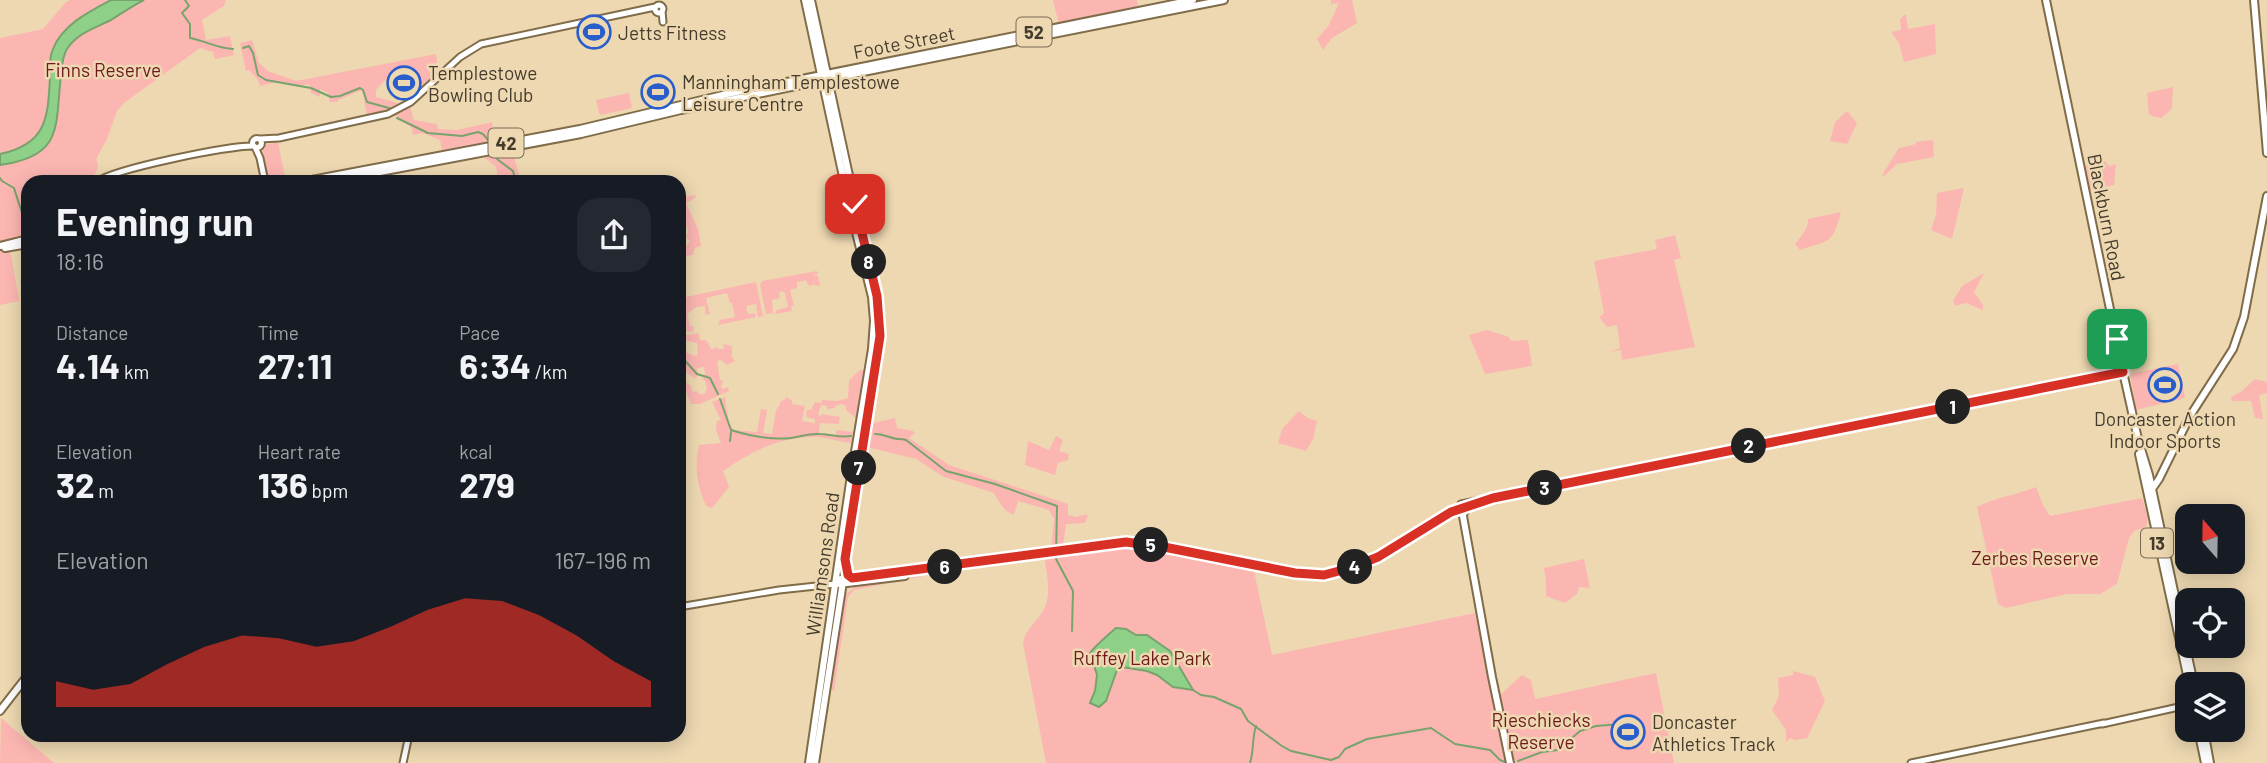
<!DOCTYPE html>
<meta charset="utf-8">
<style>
body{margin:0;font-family:Barlow,sans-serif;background:#242831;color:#f1f3f6;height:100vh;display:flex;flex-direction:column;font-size:26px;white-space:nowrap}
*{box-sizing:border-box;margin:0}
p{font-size:23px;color:#9ea1a6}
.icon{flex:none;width:38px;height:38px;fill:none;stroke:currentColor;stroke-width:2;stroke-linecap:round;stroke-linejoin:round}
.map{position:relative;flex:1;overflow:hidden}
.panel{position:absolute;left:21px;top:175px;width:665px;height:567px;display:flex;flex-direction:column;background:#171b24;border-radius:21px;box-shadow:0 4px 18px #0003}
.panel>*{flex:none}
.needle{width:46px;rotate:340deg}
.controls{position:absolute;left:2175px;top:504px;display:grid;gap:14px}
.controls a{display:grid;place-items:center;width:70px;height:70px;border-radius:14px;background:#171b24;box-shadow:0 4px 18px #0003;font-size:35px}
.pin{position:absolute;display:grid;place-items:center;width:60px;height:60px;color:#fff;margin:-30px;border-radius:14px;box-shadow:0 4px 10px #0006}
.km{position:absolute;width:35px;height:35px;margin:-18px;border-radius:50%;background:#222;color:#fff;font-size:19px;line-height:35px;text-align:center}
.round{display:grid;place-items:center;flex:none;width:74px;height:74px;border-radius:21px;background:#242831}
.overview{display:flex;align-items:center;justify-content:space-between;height:119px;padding:0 35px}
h1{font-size:38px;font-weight:700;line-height:52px}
.metrics{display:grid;grid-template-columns:repeat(3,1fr);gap:10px;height:119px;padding:7px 35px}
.metrics div{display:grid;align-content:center}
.metrics b{font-size:35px;font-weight:700}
.metrics small{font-size:19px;font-weight:400}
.metrics p{font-size:19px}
.chart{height:196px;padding:14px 35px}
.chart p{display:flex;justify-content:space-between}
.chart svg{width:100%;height:126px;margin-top:7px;fill:#d93025;opacity:.7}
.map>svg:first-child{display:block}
.green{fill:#fcb6b2}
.water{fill:#8fd089;stroke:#78a36d;stroke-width:2}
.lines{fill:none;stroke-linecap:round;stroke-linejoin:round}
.stream{stroke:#78a36d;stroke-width:2}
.secondary-casing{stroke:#7f6c49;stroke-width:9}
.primary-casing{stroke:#7f6c49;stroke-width:10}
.secondary{stroke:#fff;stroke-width:5}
.primary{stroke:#fff;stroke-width:6}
.route-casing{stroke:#fff;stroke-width:14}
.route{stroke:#d93025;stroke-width:9}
.labels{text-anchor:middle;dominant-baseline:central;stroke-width:5;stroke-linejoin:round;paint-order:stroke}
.shield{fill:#edd8b1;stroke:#776a54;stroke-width:2}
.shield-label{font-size:18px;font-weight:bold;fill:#443b2c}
.poi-label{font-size:19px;fill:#443b2c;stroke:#edd8b1;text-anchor:start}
.street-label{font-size:19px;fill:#443b2c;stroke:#edd8b1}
.park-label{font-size:19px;fill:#6e191e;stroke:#edd8b1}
</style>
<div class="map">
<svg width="2267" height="763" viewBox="0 0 2267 763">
<rect width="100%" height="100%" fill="#edd8b1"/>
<path class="green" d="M70 0H111C90 11 62 25 53 49 49 57 50 67 50 76 48 119 47 143 0 154V38L43 29 66 2Z
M144 0H226L224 6 202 20 206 40 230 36 234 55 215 59 213 52 200 48 124 103 117 111 107 139 96 159C101 166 95 176 89 182H28V237L0 242V165C62 156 55 126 61 75 62 66 62 57 67 49 77 33 95 28 111 20 122 13 132 6 144 0Z
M1053 0H1137L1138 8 1059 25Z
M1331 0H1352L1357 23 1332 38 1323 50 1317 39 1329 25 1339 3 1331 4Z
M1904 15H1906L1908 29 1935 24 1936 54 1904 62 1899 43 1891 32 1901 30 1900 19Z
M252 40 259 63 268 71 296 81 436 54 437 62 428 70 433 76 404 100 385 80 376 90V97L398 103 392 108 367 115 362 90 338 100V102H330L328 93 320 89V97L311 93 309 84 299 86 277 82 260 86 258 80 249 70 246 71 240 43Z
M2173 87 2172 109 2161 118 2149 115 2147 93Z
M629 93 632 108 601 115 599 113 596 100Z
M410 107 414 120 437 124 438 129 457 130 492 122 495 141 442 150 440 140 422 133 413 135 412 128 395 115Z
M1847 111 1857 123 1847 144 1830 141 1835 122Z
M1933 140 1934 157 1897 164 1884 176 1882 175 1899 148 1916 144V142Z
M278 142 286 182H269L262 149 265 145Z
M509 153 511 158 514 157 521 182H499L496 167 484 157Z
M2105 161 2109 166 2116 164 2114 185 2089 190 2084 166Z
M1964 188 1952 239 1931 230 1936 215 1937 193Z
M696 195 695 198 686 203 698 229 701 246 695 248 693 255 679 257V253L683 251 690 241 686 237 688 230 686 225 679 223V198Z
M1841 212C1832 245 1829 240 1800 250L1795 244C1800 237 1809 228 1808 219Z
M1675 235 1681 258 1674 260 1695 347 1622 360 1621 350 1609 352 1620 348 1617 325 1607 327 1599 317 1604 313 1594 261 1657 249 1655 240Z
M7 249 11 254 19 301 0 305V251Z
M817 271 818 274 812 275 818 276 820 285 815 286 814 281V285L809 286 806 280 797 282V288L790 290 794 306H791L792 311 775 314 777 310 788 307 785 293 782 291 779 292 780 298 772 300 773 313 766 314 760 285 762 281Z
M1984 273 1974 292 1983 305V310L1966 303 1955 306 1953 301 1962 286Z
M756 282 763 316 758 317 756 304 746 306 748 314 755 313 756 317 718 325 720 320 735 317 732 303H730L727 293 706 298 710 314 705 315V306L696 307 687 314 690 326H693L694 331 687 332 685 316 679 313V310L684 308 681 298Z
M1487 330 1509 337 1511 341 1528 340 1532 366 1485 374 1469 335Z
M699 333 700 340H706L712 350 716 347 718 349H724L723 344 732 346V357L735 361 727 365 721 360 717 361 720 380 723 381 721 387 723 389 728 387 729 391 700 404H691L684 387 679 382V377L691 386 693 392 697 391 699 394H704L707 390 705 381 702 379 705 375 704 367 697 368 698 375 695 379 686 372 681 376H679V349L694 356 698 355 697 343 683 340 681 336Z
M2178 364 2185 398 2136 410 2130 374Z
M860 370H865L856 418 846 410V406L841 404 835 406V408L827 409V406L821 405 818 415 821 416 822 414 840 417 839 424 820 423 819 433 835 436 837 430 853 432 851 443C840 442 829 438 818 437 782 436 753 450 723 471L729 487 712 508 706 506C697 484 694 468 699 445L721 443 716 430 717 421 721 420 712 402 725 397 729 424 734 430 757 432 761 409 767 410 763 433 772 434 776 411 782 400 784 401 786 397 792 400V404L805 406 802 421 815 423V419L808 418 806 415 807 410H811L815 402 821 403 822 400 837 401 848 398 849 380Z
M2255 379 2267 382V393L2259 395 2263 419 2255 418 2251 401H2232L2231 397 2242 391Z
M1299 411 1308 418 1317 421 1313 439 1306 451 1278 443 1282 429Z
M895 418 897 428 913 431 915 433 909 438 949 465 1068 504V515L1077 517 1086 514 1088 516 1085 523 1066 524 1063 547 1051 548 1054 519 1049 510 1018 501 1014 515C1003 511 1000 503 994 493L944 477 916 459 867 447 873 423Z
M1056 436 1063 440 1059 451 1069 454 1068 460 1058 463 1055 475 1025 465 1028 441 1049 450Z
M2036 487 2043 505 2050 516 2142 498 2148 519 2146 527 2134 531 2129 538 2117 584 2100 594H2067L2006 608 1998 604 1977 507C1996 497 2017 495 2036 487Z
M1126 547 1220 563 1254 571 1272 655 1475 613 1508 763H1046L1023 643C1025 629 1036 623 1043 611 1052 596 1047 577 1045 561L1050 557Z
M1032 557 1033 560 929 575 854 590 848 597 834 691 831 689 843 606 846 594 855 587 863 585 936 571Z
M1584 559 1590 588 1579 587 1577 594 1565 603 1546 596V580L1544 568Z
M1793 671 1815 677 1825 701 1807 738 1795 740 1790 738 1786 742V730L1772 710 1779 696 1778 678 1793 675Z
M1656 673 1674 763H1515L1500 695 1522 675 1531 680 1535 699Z
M1 718 54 763H0Z"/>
<path class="water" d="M111 0H144C132 6 122 13 111 20 95 28 77 33 67 49 62 57 62 66 61 75 55 127 64 156 0 165V154C47 144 48 118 50 76 50 67 49 57 53 49 62 25 90 11 111 0Z
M1116 628 1126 629 1136 635H1147L1170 651 1193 690 1173 687 1157 675 1147 671 1122 667 1117 670 1106 701 1099 707 1090 703 1095 691 1097 675 1090 653C1095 646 1109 634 1116 628Z"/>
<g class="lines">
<path class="stream" d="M185 0 189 6 182 13 190 24V38C206 41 216 48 233 49
M243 48 249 46 253 53 258 75 266 80 311 88 331 97 340 96 360 88 363 90 367 102 389 108
M397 118 428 133 462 136 478 132 483 134 489 141
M497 159 513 171 516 182
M0 178 2 181 14 188 22 213 28 211
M679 354 697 374 710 378 718 394
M720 399 731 430C750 436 771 440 791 438 800 437 809 433 819 434 830 434 839 438 851 436
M875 434C885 434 892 439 898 439 901 439 903 439 906 440L946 471 995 484 1057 506 1056 559 1073 591 1072 631
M730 441 731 432
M1193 690 1201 695 1214 697 1241 709 1248 721 1282 746 1291 751 1331 760 1339 757 1345 749 1367 739 1431 728 1455 744 1490 750 1500 760 1505 762
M1518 761 1542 752 1558 750 1580 731 1596 726 1634 723
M1250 763C1254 751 1252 738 1256 726"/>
<defs>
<path id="secondary" d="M655 9a4 4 0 1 1 8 0a4 4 0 1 1-8 0Z
M662 11 663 22
M252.5 143a4.5 4.5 0 1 1 9 0a4.5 4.5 0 1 1-9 0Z
M260 139 279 138 388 114 411 102 460 57 481 44 655 7
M255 147 260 158 265 182
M97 182C113 169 231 145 254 146
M1461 504 2123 372
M1463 515 1468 508 1482 502
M679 607 779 590 835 584
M2102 724 2188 705
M403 763 409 735
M1911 763 2104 723"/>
<path id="primary" d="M805 0 848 200 872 297 874 321 872 349 850 482 809 763
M811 0 850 180 877 296 880 323 879 349 815 763
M2046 0 2123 372 2138 439 2149 475 2194 684
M2254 0 2267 153
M301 182 580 129 727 94 1193 0
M327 182 581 134 681 110 868 71 1224 0
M0 246 28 239
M5 248 28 244
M2139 454 2189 684
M2152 489 2159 479 2190 416 2233 349 2244 317 2267 196
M1461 505 1492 677 1510 763
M841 579 1126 542 1152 545 1295 573 1324 574 1355 567 1384 554 1446 514 1461 508
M839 584 905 576
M0 711 28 675
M2198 730 2205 763
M2204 730 2210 763"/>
</defs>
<use href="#secondary" class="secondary-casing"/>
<use href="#primary" class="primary-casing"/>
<use href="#secondary" class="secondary"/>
<use href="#primary" class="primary"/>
</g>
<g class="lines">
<defs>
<path id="route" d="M855 204 877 296 880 336 845 559 848 575 852 578 1126 542 1164 547 1295 573 1324 575 1350 568 1378 557 1451 512 1493 498 2123 372 2117 339"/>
</defs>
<use href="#route" class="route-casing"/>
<use href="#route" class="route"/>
</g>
<defs>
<symbol id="stadium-ring" viewBox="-11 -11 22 22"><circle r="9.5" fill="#edd8b1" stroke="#285dcb" stroke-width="1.5"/><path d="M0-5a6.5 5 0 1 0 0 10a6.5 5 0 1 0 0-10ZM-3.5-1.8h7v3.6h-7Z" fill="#285dcb"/></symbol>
</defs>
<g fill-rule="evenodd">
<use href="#stadium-ring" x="575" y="13" width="38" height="38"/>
<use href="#stadium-ring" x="385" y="64" width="38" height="38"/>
<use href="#stadium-ring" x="639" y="73" width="38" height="38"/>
<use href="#stadium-ring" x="2146" y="366" width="38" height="38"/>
<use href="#stadium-ring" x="1609" y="713" width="38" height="38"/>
</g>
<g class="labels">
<g class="shield">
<rect x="1016.5" y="17.5" width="35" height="29" rx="5"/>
<rect x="488.5" y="128.5" width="35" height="29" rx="5"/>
<rect x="2141" y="528.5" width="32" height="29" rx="5"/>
</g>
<g class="shield-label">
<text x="1034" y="32">52</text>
<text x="506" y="143">42</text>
<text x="2157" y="543">13</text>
</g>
<g class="poi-label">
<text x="618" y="32">Jetts Fitness</text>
<text x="428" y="72">Templestowe<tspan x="428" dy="22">Bowling Club</tspan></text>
<text x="682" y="81">Manningham Templestowe<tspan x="682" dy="22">Leisure Centre</tspan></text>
<text x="2165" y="418" text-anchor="middle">Doncaster Action<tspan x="2165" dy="22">Indoor Sports</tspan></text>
<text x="1652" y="721">Doncaster<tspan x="1652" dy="22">Athletics Track</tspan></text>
</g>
<g class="street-label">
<text transform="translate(904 42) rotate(-11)">Foote Street</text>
<text transform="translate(2107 217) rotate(79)">Blackburn Road</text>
<text transform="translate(822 564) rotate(-82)">Williamsons Road</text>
</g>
<g class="park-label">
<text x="103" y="69">Finns Reserve</text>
<text x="2035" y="557">Zerbes Reserve</text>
<text x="1142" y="657">Ruffey Lake Park</text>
<text x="1541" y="719">Rieschiecks<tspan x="1541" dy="22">Reserve</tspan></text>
</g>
</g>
</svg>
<div class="controls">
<a><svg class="needle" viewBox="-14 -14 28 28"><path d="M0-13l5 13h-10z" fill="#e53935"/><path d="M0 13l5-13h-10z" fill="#9ea1a6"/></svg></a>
<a><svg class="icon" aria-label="locate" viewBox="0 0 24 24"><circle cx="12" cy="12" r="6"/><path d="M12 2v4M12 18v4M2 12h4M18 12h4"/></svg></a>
<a><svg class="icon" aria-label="layers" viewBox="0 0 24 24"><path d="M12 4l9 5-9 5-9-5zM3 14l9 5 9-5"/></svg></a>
</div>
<div class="pin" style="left:2117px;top:339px;background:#1e9e55"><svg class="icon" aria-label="arrive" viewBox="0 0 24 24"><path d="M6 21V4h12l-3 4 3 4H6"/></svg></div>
<div class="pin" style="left:855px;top:204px;background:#d93025"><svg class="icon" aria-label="check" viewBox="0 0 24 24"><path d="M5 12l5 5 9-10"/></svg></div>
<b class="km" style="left:1953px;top:407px">1</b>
<b class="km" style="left:1749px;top:446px">2</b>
<b class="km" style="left:1545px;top:488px">3</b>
<b class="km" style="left:1355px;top:567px">4</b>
<b class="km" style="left:1151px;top:545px">5</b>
<b class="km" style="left:945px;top:567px">6</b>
<b class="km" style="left:859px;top:468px">7</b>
<b class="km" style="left:869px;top:262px">8</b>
<section class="panel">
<div class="overview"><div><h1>Evening run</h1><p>18:16</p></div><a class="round"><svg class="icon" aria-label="share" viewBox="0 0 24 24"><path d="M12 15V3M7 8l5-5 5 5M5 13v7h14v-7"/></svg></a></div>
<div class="metrics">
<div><p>Distance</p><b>4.14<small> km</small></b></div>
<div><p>Time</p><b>27:11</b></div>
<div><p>Pace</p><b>6:34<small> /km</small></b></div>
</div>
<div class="metrics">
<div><p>Elevation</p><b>32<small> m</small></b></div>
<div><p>Heart rate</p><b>136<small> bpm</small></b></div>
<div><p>kcal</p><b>279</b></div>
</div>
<div class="chart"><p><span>Elevation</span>167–196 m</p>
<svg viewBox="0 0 160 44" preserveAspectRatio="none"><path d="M0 44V35L10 38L20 36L30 29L40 23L50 19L60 20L70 23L80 21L90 16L100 10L110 6L120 7L130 12L140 19L150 28L160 35V44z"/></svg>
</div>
</section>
</div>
